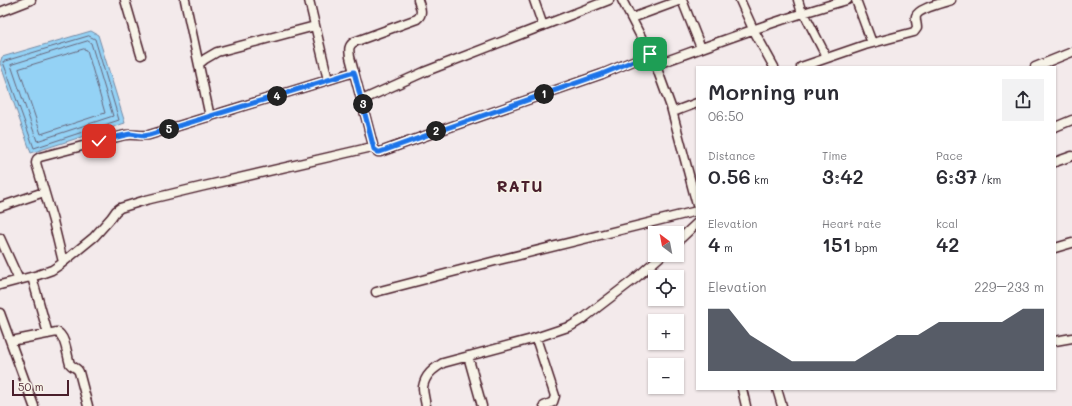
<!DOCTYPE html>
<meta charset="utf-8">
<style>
body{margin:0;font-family:Mali,sans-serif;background:#f2f2f3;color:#2b2b33;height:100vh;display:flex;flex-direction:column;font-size:15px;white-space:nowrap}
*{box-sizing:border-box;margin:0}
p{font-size:13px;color:#7c7c81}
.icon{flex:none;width:22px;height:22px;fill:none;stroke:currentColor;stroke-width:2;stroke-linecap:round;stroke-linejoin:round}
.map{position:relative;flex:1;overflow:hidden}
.details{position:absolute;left:696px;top:66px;width:360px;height:324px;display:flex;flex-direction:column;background:#fff;border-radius:0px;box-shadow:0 1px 3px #0004}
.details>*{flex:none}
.needle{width:26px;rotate:328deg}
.buttons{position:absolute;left:648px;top:226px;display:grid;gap:8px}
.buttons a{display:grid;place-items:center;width:36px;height:36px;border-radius:0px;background:#fff;box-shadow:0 1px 3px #0004;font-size:20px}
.scale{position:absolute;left:12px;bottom:10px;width:57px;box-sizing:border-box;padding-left:4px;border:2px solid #4a1f2b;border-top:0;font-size:11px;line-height:14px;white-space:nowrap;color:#4a1f2b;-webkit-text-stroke:3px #f7f3e8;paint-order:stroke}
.pin{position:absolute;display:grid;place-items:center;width:34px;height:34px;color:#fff;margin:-17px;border-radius:8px;box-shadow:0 2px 6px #0006}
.km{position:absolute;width:20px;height:20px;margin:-10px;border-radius:50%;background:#222;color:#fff;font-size:11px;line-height:20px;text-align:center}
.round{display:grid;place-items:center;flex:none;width:42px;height:42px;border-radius:0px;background:#f2f2f3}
.head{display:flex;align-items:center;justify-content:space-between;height:68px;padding:0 12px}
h1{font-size:22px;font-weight:600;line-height:30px}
.figures{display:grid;grid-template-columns:repeat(3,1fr);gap:6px;height:68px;padding:4px 12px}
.figures div{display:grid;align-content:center}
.figures b{font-size:20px;font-weight:600}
.figures small{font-size:11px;font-weight:400}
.figures p{font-size:11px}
.chart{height:112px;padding:8px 12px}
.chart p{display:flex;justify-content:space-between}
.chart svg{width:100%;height:72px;margin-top:4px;fill:#111827;opacity:.7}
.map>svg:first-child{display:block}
.water{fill:#94d2f5;stroke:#768aa4}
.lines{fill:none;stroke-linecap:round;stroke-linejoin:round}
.shore{stroke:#68677c;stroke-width:1}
.street-casing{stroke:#4a1f2b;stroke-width:11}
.street{stroke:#f7f3e8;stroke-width:8}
.route-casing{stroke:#fff;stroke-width:8}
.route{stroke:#1a73e8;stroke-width:5}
.labels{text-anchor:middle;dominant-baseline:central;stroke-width:3;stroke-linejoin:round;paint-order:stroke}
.district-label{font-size:16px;font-weight:bold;letter-spacing:1px;fill:#4a1f2b;stroke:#f7f3e8}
</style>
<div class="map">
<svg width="1072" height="406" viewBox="0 0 1072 406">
<rect width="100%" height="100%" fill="#f3eaeb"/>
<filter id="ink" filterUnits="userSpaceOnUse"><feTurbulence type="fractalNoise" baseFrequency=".025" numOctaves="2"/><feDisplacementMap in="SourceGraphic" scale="8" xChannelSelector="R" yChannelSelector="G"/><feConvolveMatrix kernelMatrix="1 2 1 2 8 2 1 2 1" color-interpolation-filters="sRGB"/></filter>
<g filter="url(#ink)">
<path class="water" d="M91 31 98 35 125 123 31 153 0 63 2 57Z"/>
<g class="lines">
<path class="shore" d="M89 36 95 39 119 120 34 148 3 62Z
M88 41 91 43 113 116 37 141 11 65Z
M84 49 87 50 105 113 41 134 19 69Z"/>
<defs>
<path id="street" d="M125 0 141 55
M185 0 210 117
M309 0 328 80
M534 0 543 26
M622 0 656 66 671 107 697 205
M682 0 701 48
M740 0 753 29 774 67
M798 0 802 13
M856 0 872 43
M0 12 31 0
M804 13 827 58
M632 18 681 0
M199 64 205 59 217 52 315 26
M655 65C719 42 782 18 847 0
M801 67 865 45 914 32 917 28C917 24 915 19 916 16 919 8 943 3 951 0
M1035 67 1072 52
M362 100 424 72 609 0
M673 112 697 103
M1055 127 1072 120
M374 149 350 57C349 50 348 46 354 42L417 19C424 14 420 7 418 0
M1055 162 1072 156
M0 207 44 192
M0 238 19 280
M677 242 697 223
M1055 248 1072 243
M63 262 53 221 36 163 37 159 40 157 125 135C133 134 141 136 149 135L354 72
M32 277 48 334
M0 285 38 275 52 270 61 264 94 237 111 218 116 211 120 208 146 200 200 187 368 148H373L378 152H380L447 128 602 74 650 54
M376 292 499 260 697 211
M0 313 34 406
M536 338 555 396 553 402 544 406
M11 341 57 332C66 336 67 356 70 364 73 368 77 367 79 372L88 406
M1055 341 1072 338
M468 356 482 406
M742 389 746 406
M777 389 782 406
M426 406C425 400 423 393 423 387 425 375 433 369 443 363L532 339 571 326 584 318 598 307 636 278 662 255"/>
</defs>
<use href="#street" class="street-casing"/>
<use href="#street" class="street"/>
</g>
</g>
<g class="lines" filter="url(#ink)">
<defs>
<path id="route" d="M99 141 130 134 144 136 149 135 354 72 374 149 378 152H380L447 128 602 74 650 54"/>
</defs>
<use href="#route" class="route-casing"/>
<use href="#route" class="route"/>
</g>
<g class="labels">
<g class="district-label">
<text x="520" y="185">RATU</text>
</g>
</g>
</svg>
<div class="buttons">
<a><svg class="needle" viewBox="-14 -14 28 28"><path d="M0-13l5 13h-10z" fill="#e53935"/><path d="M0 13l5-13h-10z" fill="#7c7c81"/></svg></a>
<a><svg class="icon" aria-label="locate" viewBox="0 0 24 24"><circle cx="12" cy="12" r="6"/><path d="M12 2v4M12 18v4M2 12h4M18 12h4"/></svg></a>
<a>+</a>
<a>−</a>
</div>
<div class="scale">50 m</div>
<div class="pin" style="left:650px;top:54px;background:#1e9e55"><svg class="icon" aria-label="arrive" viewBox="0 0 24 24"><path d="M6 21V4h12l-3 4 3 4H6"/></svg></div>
<div class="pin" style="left:99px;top:141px;background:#d93025"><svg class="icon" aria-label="check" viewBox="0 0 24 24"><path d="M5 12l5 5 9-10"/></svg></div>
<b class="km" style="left:544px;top:94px">1</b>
<b class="km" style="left:436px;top:131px">2</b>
<b class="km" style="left:363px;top:104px">3</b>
<b class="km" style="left:277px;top:96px">4</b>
<b class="km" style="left:169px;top:129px">5</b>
<section class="details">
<div class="head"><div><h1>Morning run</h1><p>06:50</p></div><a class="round"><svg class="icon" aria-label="share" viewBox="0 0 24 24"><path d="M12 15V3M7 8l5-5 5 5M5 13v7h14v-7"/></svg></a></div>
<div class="figures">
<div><p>Distance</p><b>0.56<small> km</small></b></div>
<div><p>Time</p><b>3:42</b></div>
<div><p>Pace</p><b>6:37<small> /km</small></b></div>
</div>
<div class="figures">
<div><p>Elevation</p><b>4<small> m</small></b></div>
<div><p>Heart rate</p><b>151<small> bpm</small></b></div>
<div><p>kcal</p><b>42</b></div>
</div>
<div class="chart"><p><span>Elevation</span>229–233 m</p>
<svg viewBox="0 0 160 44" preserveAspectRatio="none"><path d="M0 44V6L10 6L20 22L30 30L40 38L50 38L60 38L70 38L80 30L90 22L100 22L110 14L120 14L130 14L140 14L150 6L160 6V44z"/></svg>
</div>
</section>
</div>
